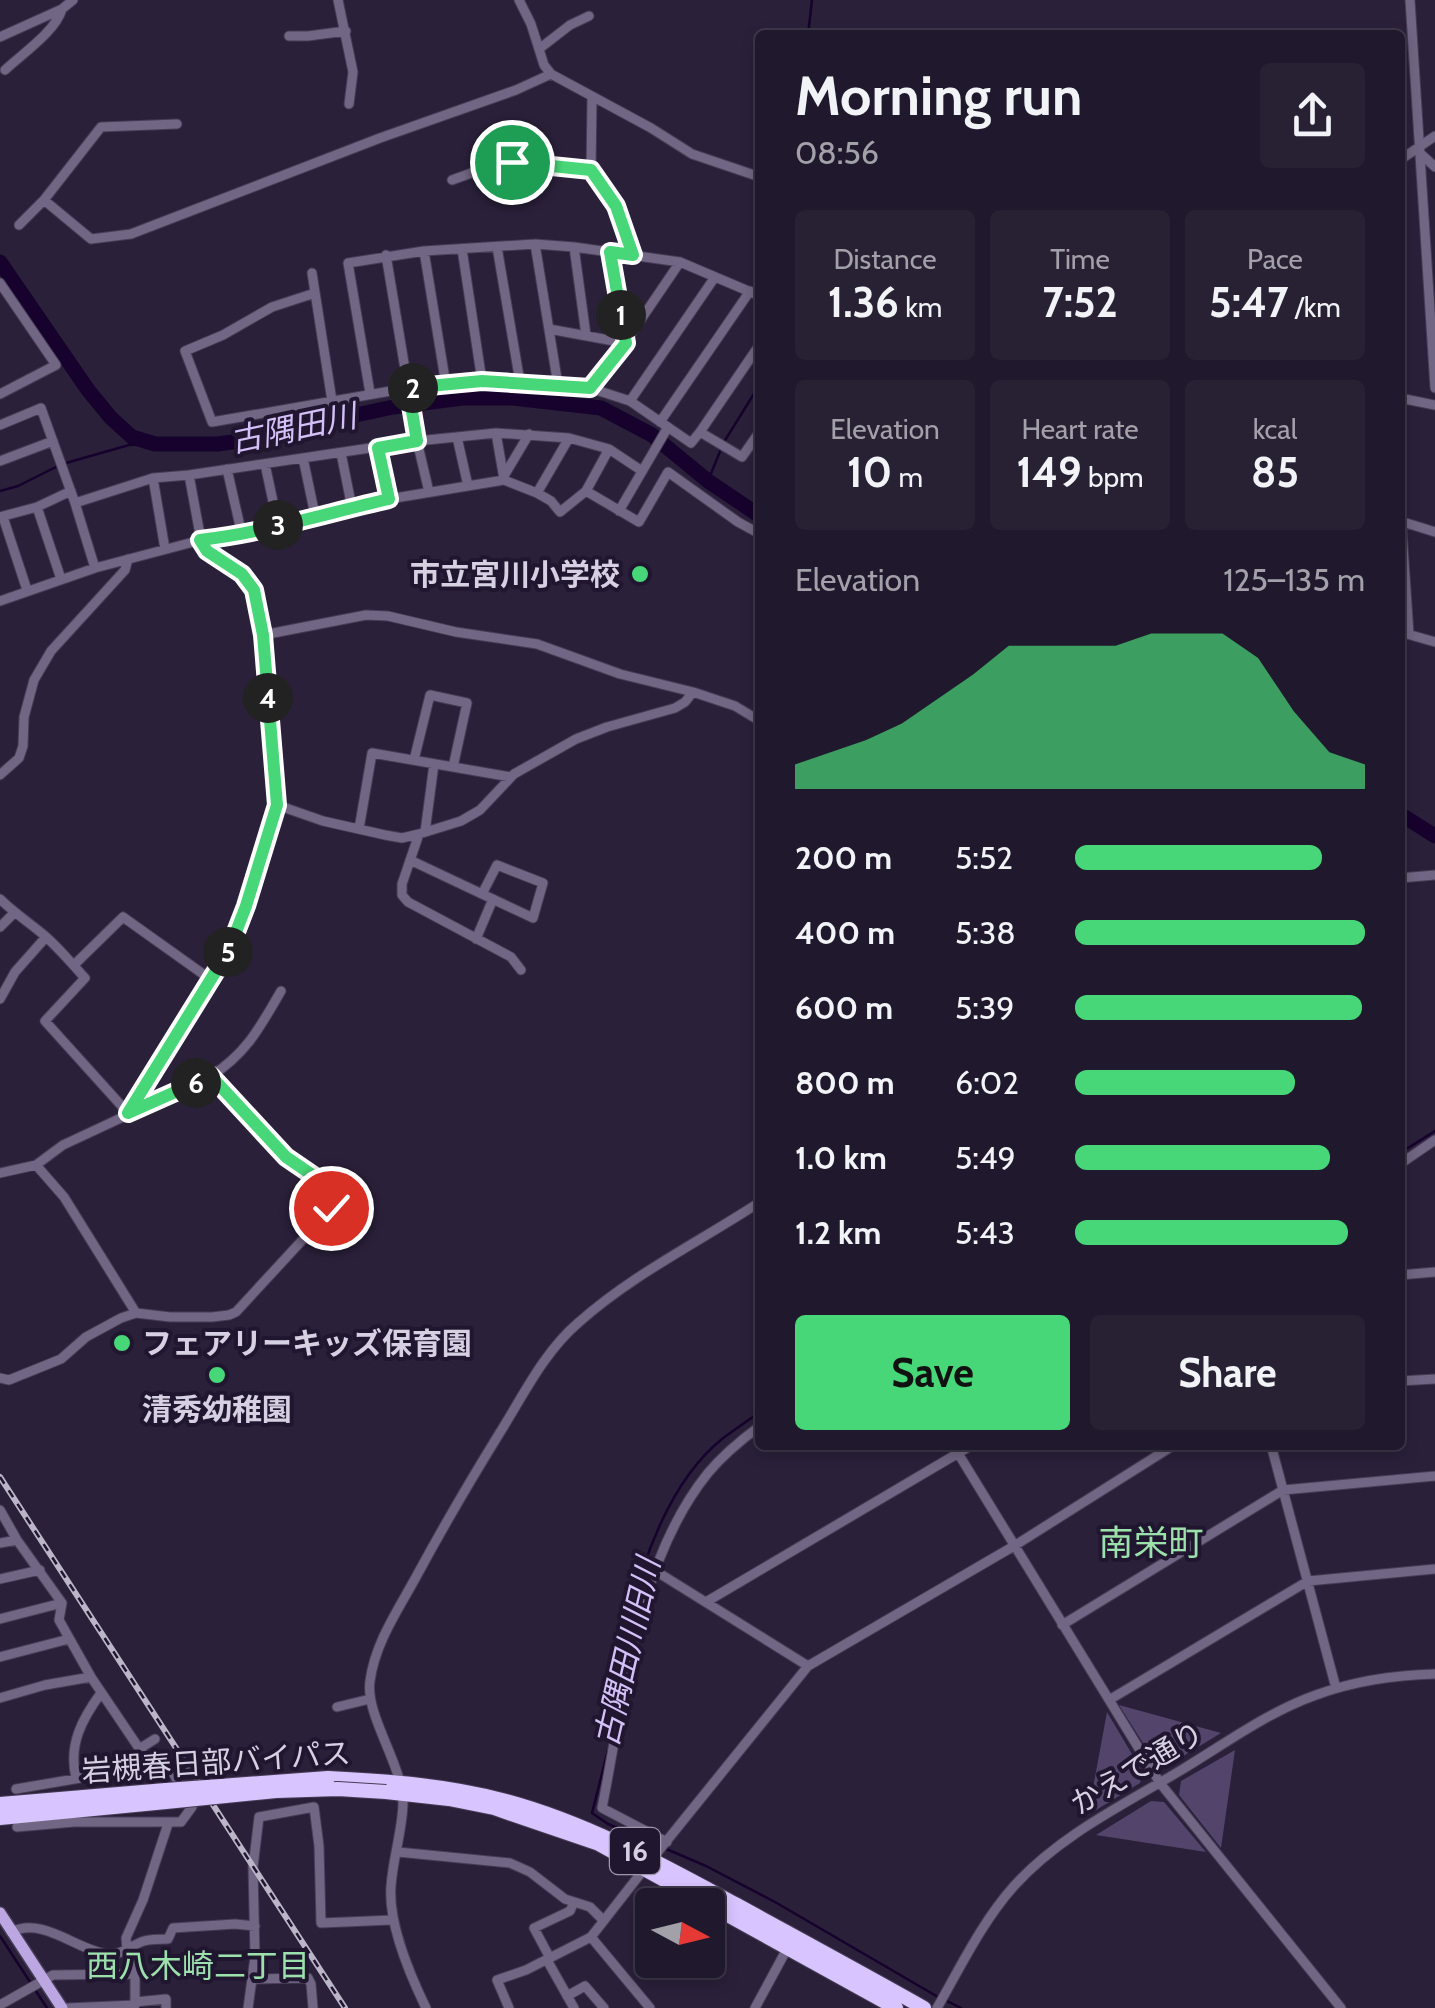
<!DOCTYPE html>
<meta charset="utf-8">
<style>
body{margin:0;font-family:Cabin,"Noto Sans JP",sans-serif;background:#282134;color:#f1f3f6;height:100vh;display:flex;flex-direction:column;font-size:38px;white-space:nowrap}
*{box-sizing:border-box;margin:0}
p{font-size:32px;color:#a2a0a9}
.icon{flex:none;width:55px;height:55px;fill:none;stroke:currentColor;stroke-width:2;stroke-linecap:round;stroke-linejoin:round}
.map{position:relative;flex:1;overflow:hidden}
.details{position:absolute;left:755px;top:30px;width:650px;height:1420px;display:flex;flex-direction:column;background:#20182c;border-radius:10px;box-shadow:0 5px 15px #0003,0 0 0 2px #3d3748}
.details>*{flex:none}
.needle{width:65px;rotate:97deg}
.controls{position:absolute;left:635px;top:1888px;display:grid;gap:20px}
.controls a{display:grid;place-items:center;width:90px;height:90px;border-radius:10px;background:#20182c;box-shadow:0 5px 15px #0003,0 0 0 2px #3d3748;font-size:50px}
.pin{position:absolute;display:grid;place-items:center;width:85px;height:85px;color:#fff;margin:-42px;border:5px solid #fff;border-radius:50%;box-shadow:0 2px 10px #0007}
.km{position:absolute;width:50px;height:50px;margin:-25px;border-radius:50%;background:#222;color:#fff;font-size:28px;line-height:50px;text-align:center}
.round{display:grid;place-items:center;flex:none;width:105px;height:105px;border-radius:10px;background:#282134}
.headline{display:flex;align-items:center;justify-content:space-between;height:170px;padding:0 40px}
h1{font-size:55px;font-weight:800;line-height:75px}
.stats{display:grid;grid-template-columns:repeat(3,1fr);gap:15px;height:170px;padding:10px 40px}
.stats div{display:grid;align-content:center;border-radius:10px;background:#282134;text-align:center}
.stats b{font-size:42px;font-weight:800}
.stats small{font-size:28px;font-weight:400}
.stats p{font-size:28px}
.chart{height:280px;padding:20px 40px}
.chart p{display:flex;justify-content:space-between}
.chart svg{width:100%;height:180px;margin-top:10px;fill:#48d778;opacity:.7}
.cta{display:flex;gap:20px;margin-top:auto;padding:20px 40px}
.cta a{flex:1;height:115px;border-radius:10px;background:#48d778;color:#111;font-size:40px;font-weight:800;line-height:115px;text-align:center}
.cta a+a{background:#282134;color:#f1f3f6}
ul{padding:0 40px;list-style:none;font-size:32px}
li{display:grid;grid-template-columns:160px 120px 1fr;align-items:center;height:75px}
li i{height:25px;border-radius:12px;background:#48d778}
.map>svg:first-child{display:block}
.green{fill:#53446b}
.lines{fill:none;stroke-linecap:round;stroke-linejoin:round}
.stream{stroke:#16022c;stroke-width:2.5}
.river{stroke:#16022c;stroke-width:15}
.minor-casing{stroke:#463c55;stroke-width:11}
.major-casing{stroke:#463c55;stroke-width:14}
.highway-casing{stroke:#463c55;stroke-width:16}
.minor{stroke:#716683;stroke-width:9}
.major{stroke:#bda7e3;stroke-width:11}
.highway{stroke:#d8c4fe;stroke-width:14}
.rail-casing{stroke:#bbb5c8;stroke-width:6}
.rail{stroke:#20162f;stroke-width:2.5;stroke-dasharray:8;stroke-linecap:butt}
.highway-bridge-casing{stroke:#463c55;stroke-width:16;stroke-linecap:butt}
.highway-bridge{stroke:#d8c4fe;stroke-width:14}
.route-casing{stroke:#fff;stroke-width:20}
.route{stroke:#48d778;stroke-width:12}
.poi-dot{fill:#48d778;stroke:#20162f;stroke-width:4}
.labels{text-anchor:middle;dominant-baseline:central;stroke-width:8;stroke-linejoin:round;paint-order:stroke}
.shield{fill:#20162f;stroke:#9f98ac;stroke-width:2.5}
.shield-label{font-size:28px;font-weight:bold;fill:#d6d0e2}
.poi-label{font-size:30px;font-weight:bold;fill:#d6d0e2;stroke:#20162f;text-anchor:end}
.street-label{font-size:30px;fill:#d6d0e2;stroke:#20162f}
.water-label{font-size:32px;font-style:italic;fill:#d4c0f8;stroke:#20162f}
.neighbourhood-label{font-size:32px;fill:#9ce0ac;stroke:#20162f}
.quarter-label{font-size:35px;fill:#9ce0ac;stroke:#20162f}
</style>
<div class="map">
<svg width="1435" height="2008" viewBox="0 0 1435 2008">
<rect width="100%" height="100%" fill="#2a203a"/>
<path class="green" d="M1119 1705 1221 1733 1167 1766 1155 1762Z
M1107 1712 1142 1771 1140 1783 1088 1815Z
M1235 1750 1221 1848 1179 1795 1181 1781Z
M1151 1801 1164 1802 1206 1852 1096 1835Z"/>
<g class="lines">
<path class="stream" d="M808 35 812 0
M724 442 760 384
M66 463 129 445 155 444
M708 481 721 449
M0 491 18 486 58 466
M1400 1153 1435 1131
M625 1664C627 1651 627 1638 629 1625 640 1562 671 1480 722 1439 734 1430 747 1421 760 1412
M608 1750 592 1813 608 1824 706 1866 775 1902 938 1997
M0 1936 47 2008
M945 2000 961 2008"/>
<path class="river" d="M0 262 88 390 111 418 132 437 155 444H218L258 438 300 422 342 418 393 407 462 398H513L601 408 652 435 708 481 760 516
M1400 814 1435 836"/>
<defs>
<path id="minor" d="M338 0 353 72 349 104
M519 0 531 24 544 65 551 74 651 128 692 154 760 177
M1410 0 1435 388
M289 36H308L346 31
M0 37 62 9 73 0
M539 49 570 25 589 16
M5 70C22 54 56 31 62 9
M592 98 591 170 615 206 633 255
M1420 153 1435 167
M1400 160 1435 136
M452 180 499 163 512 162 591 170
M44 200 91 239 131 234 380 138 516 90 551 74
M19 225 44 200 101 127 177 124
M535 244 558 385
M497 247 520 382
M574 247 586 335
M462 249 482 381
M424 251 446 385
M386 255 417 441 429 492
M312 273 332 401
M0 283 56 365 0 394
M315 293 272 307 223 335 185 351 212 422 408 388 482 381 520 382 590 388 630 401 691 443 700 432 742 457 760 431
M549 329 625 343 610 252
M590 388 625 343 680 262
M370 393 348 263 424 251 535 244 574 247 680 262 760 296
M1400 398 1435 405
M630 401 715 277
M660 422 750 291
M0 425 41 408 75 503 95 568
M700 432 760 344
M496 433 504 479
M457 437 468 486
M378 448 389 499
M341 453 352 508
M303 458 315 515
M0 461 53 441
M265 464 278 525
M227 469 242 535
M504 476 529 434
M153 478 165 549
M586 491 609 449 642 471
M537 493 569 438
M1400 502 1409 634
M75 503 153 478 189 475 417 441 496 433 569 438 609 449
M37 507 61 579
M619 511 668 427
M0 517 37 507 71 491
M3 517 27 590
M1400 521 1435 532
M0 601 95 568 201 540 242 535 315 515 389 499 504 480 537 493 551 501 560 512 586 491 639 522 668 472 738 522 760 534
M1400 632 1435 642
M263 635 366 615 388 616 456 632 537 644 620 674 693 692 735 706 760 721
M414 760 430 695 467 703 453 767
M0 775 19 758 23 746 24 717 34 680 51 651 125 570 128 559
M277 805 323 821 385 835 402 838 419 834 461 821 480 810 514 774 576 739 607 727 675 708 685 702 693 692
M359 829 372 753 511 777
M425 832 434 764
M419 834 402 884V895L408 902 511 957 521 970
M410 860 533 918 543 883 497 865 482 894
M1400 878 1435 875
M0 899C14 913 30 923 45 936 60 949 72 964 85 978L45 1021 128 1113
M0 927 14 913
M476 939 493 899
M75 964 123 917 210 979
M0 999 15 972 46 937
M128 1113 229 950 246 906 277 805 263 635 255 590 242 574 207 551 201 540 189 475
M1400 1164 1435 1140
M36 1165 64 1197 136 1313
M0 1173 36 1165 63 1145 211 1076C247 1053 260 1027 281 991
M1400 1275 1435 1272
M0 1378 9 1380 61 1359 86 1337 121 1318 136 1313 170 1317H212L229 1315 236 1312 343 1196 286 1157 211 1076
M1400 1381 1435 1379
M953 1445 1160 1783 1341 2008
M1271 1445 1336 1688
M0 1510 17 1540 62 1603 59 1620 91 1677 45 1685 0 1698
M0 1543 17 1540
M654 1570 808 1666
M0 1579 40 1570
M706 1602 972 1445
M0 1619 62 1603
M1062 1625 1283 1490 1435 1476
M0 1657 69 1639
M1109 1700 1308 1581 1435 1569
M337 1707 370 1699
M139 1749 155 1739
M76 1778C68 1745 82 1719 101 1693
M16 1789 151 1766 91 1677
M17 1827 74 1822H181L192 1807 172 1771 166 1768 151 1766
M667 1842 602 1808C624 1698 636 1562 708 1473 723 1455 741 1440 760 1426
M398 1852 510 1863 530 1872 565 1899 590 1907 603 1920
M11 1932C44 1916 77 1951 108 1954 123 1955 131 1945 144 1941 151 1939 160 1939 168 1939L173 1928 235 1924 255 1926
M591 1937 650 2008
M550 1958 534 1928 570 1911 574 1902
M547 1960 574 2008
M252 1979 308 1978 311 1984 313 2008
M567 1996 585 1986 604 2008
M135 2002 166 1999V2008
M0 2005 53 1975 135 1974
M67 2008 135 2005V1967L127 1950 126 1938 143 1900 168 1824
M248 2008 255 1957 253 1867 259 1817 314 1807 319 1846 321 1923 392 1920
M426 2008C410 1975 388 1922 391 1886 393 1858 402 1832 403 1804 403 1764 365 1716 370 1681 375 1643 398 1610 416 1577 442 1529 470 1481 499 1434 523 1396 544 1352 578 1323 633 1274 699 1242 760 1202
M509 2008 497 1980 526 1970 591 1937 652 1859 808 1666 1014 1546 1174 1445
M755 2008 788 1947
M937 2008C961 1966 982 1922 1014 1886 1060 1835 1125 1804 1183 1769 1226 1743 1268 1712 1316 1695 1354 1681 1394 1675 1435 1674"/>
<path id="major" d="M0 1913 62 2008"/>
<path id="highway" d="M328 1778C387 1781 445 1785 502 1800 586 1822 661 1864 737 1905 799 1939 862 1973 924 2008
M386 1792 449 1799 494 1808 599 1844 896 2008
M0 1804 166 1790
M0 1818 166 1802"/>
</defs>
<use href="#minor" class="minor-casing"/>
<use href="#major" class="major-casing"/>
<use href="#highway" class="highway-casing"/>
<use href="#minor" class="minor"/>
<use href="#major" class="major"/>
<use href="#highway" class="highway"/>
<defs>
<path id="rail" d="M0 1477 345 2008"/>
</defs>
<use href="#rail" class="rail-casing"/>
<use href="#rail" class="rail"/>
<defs>
<path id="highway-bridge" d="M166 1790 328 1778
M166 1802 276 1791 338 1789 386 1792"/>
</defs>
<use href="#highway-bridge" class="highway-bridge-casing"/>
<use href="#highway-bridge" class="highway-bridge"/>
</g>
<g class="lines">
<defs>
<path id="route" d="M331 1208 343 1196 286 1157 211 1076 128 1113 229 950 246 906 277 805 263 635 254 590 242 574 207 551 200 540C264 533 327 513 389 499L378 448 417 441 408 388 482 381 590 388 626 343 610 252 633 255 616 206 591 170 512 162"/>
</defs>
<use href="#route" class="route-casing"/>
<use href="#route" class="route"/>
</g>
<g class="poi-dot">
<circle cx="640" cy="574" r="10"/>
<circle cx="122" cy="1343" r="10"/>
<circle cx="217" cy="1375" r="10"/>
</g>
<g class="labels">
<rect class="shield" x="610" y="1828" width="50" height="46" rx="8"/>
<g class="shield-label">
<text x="635" y="1851">16</text>
</g>
<g class="poi-label">
<text x="620" y="574">市立宮川小学校</text>
<text x="142" y="1343" text-anchor="start">フェアリーキッズ保育園</text>
<text x="217" y="1409" text-anchor="middle">清秀幼稚園</text>
</g>
<g class="street-label">
<text transform="translate(216 1762) rotate(-4)">岩槻春日部バイパス</text>
<text transform="translate(1137 1768) rotate(-31)">かえで通り</text>
</g>
<g class="water-label">
<text transform="translate(293 428) rotate(-12)">古隅田川</text>
<text transform="translate(627 1652) rotate(-77)">古隅田川旧川</text>
</g>
<g class="neighbourhood-label">
<text x="198" y="1965">西八木崎二丁目</text>
</g>
<g class="quarter-label">
<text x="1151" y="1542">南栄町</text>
</g>
</g>
</svg>
<div class="controls">
<a><svg class="needle" viewBox="-14 -14 28 28"><path d="M0-13l5 13h-10z" fill="#e53935"/><path d="M0 13l5-13h-10z" fill="#a2a0a9"/></svg></a>
</div>
<div class="pin" style="left:512px;top:162px;background:#1e9e55"><svg class="icon" aria-label="arrive" viewBox="0 0 24 24"><path d="M6 21V4h12l-3 4 3 4H6"/></svg></div>
<div class="pin" style="left:331px;top:1208px;background:#d93025"><svg class="icon" aria-label="check" viewBox="0 0 24 24"><path d="M5 12l5 5 9-10"/></svg></div>
<b class="km" style="left:621px;top:315px">1</b>
<b class="km" style="left:413px;top:388px">2</b>
<b class="km" style="left:278px;top:525px">3</b>
<b class="km" style="left:268px;top:698px">4</b>
<b class="km" style="left:228px;top:952px">5</b>
<b class="km" style="left:196px;top:1083px">6</b>
<section class="details">
<div class="headline"><div><h1>Morning run</h1><p>08:56</p></div><a class="round"><svg class="icon" aria-label="share" viewBox="0 0 24 24"><path d="M12 15V3M7 8l5-5 5 5M5 13v7h14v-7"/></svg></a></div>
<div class="stats">
<div><p>Distance</p><b>1.36<small> km</small></b></div>
<div><p>Time</p><b>7:52</b></div>
<div><p>Pace</p><b>5:47<small> /km</small></b></div>
</div>
<div class="stats">
<div><p>Elevation</p><b>10<small> m</small></b></div>
<div><p>Heart rate</p><b>149<small> bpm</small></b></div>
<div><p>kcal</p><b>85</b></div>
</div>
<div class="chart"><p><span>Elevation</span>125–135 m</p>
<svg viewBox="0 0 160 44" preserveAspectRatio="none"><path d="M0 44V38L10 35L20 32L30 28L40 22L50 16L60 9L70 9L80 9L90 9L100 6L110 6L120 6L130 12L140 25L150 35L160 38V44z"/></svg>
</div>
<ul>
<li><b>200 m</b>5:52<i style="width:85%"></i></li>
<li><b>400 m</b>5:38<i style="width:100%"></i></li>
<li><b>600 m</b>5:39<i style="width:99%"></i></li>
<li><b>800 m</b>6:02<i style="width:76%"></i></li>
<li><b>1.0 km</b>5:49<i style="width:88%"></i></li>
<li><b>1.2 km</b>5:43<i style="width:94%"></i></li>
</ul>
<div class="cta"><a>Save</a><a>Share</a></div>
</section>
</div>
